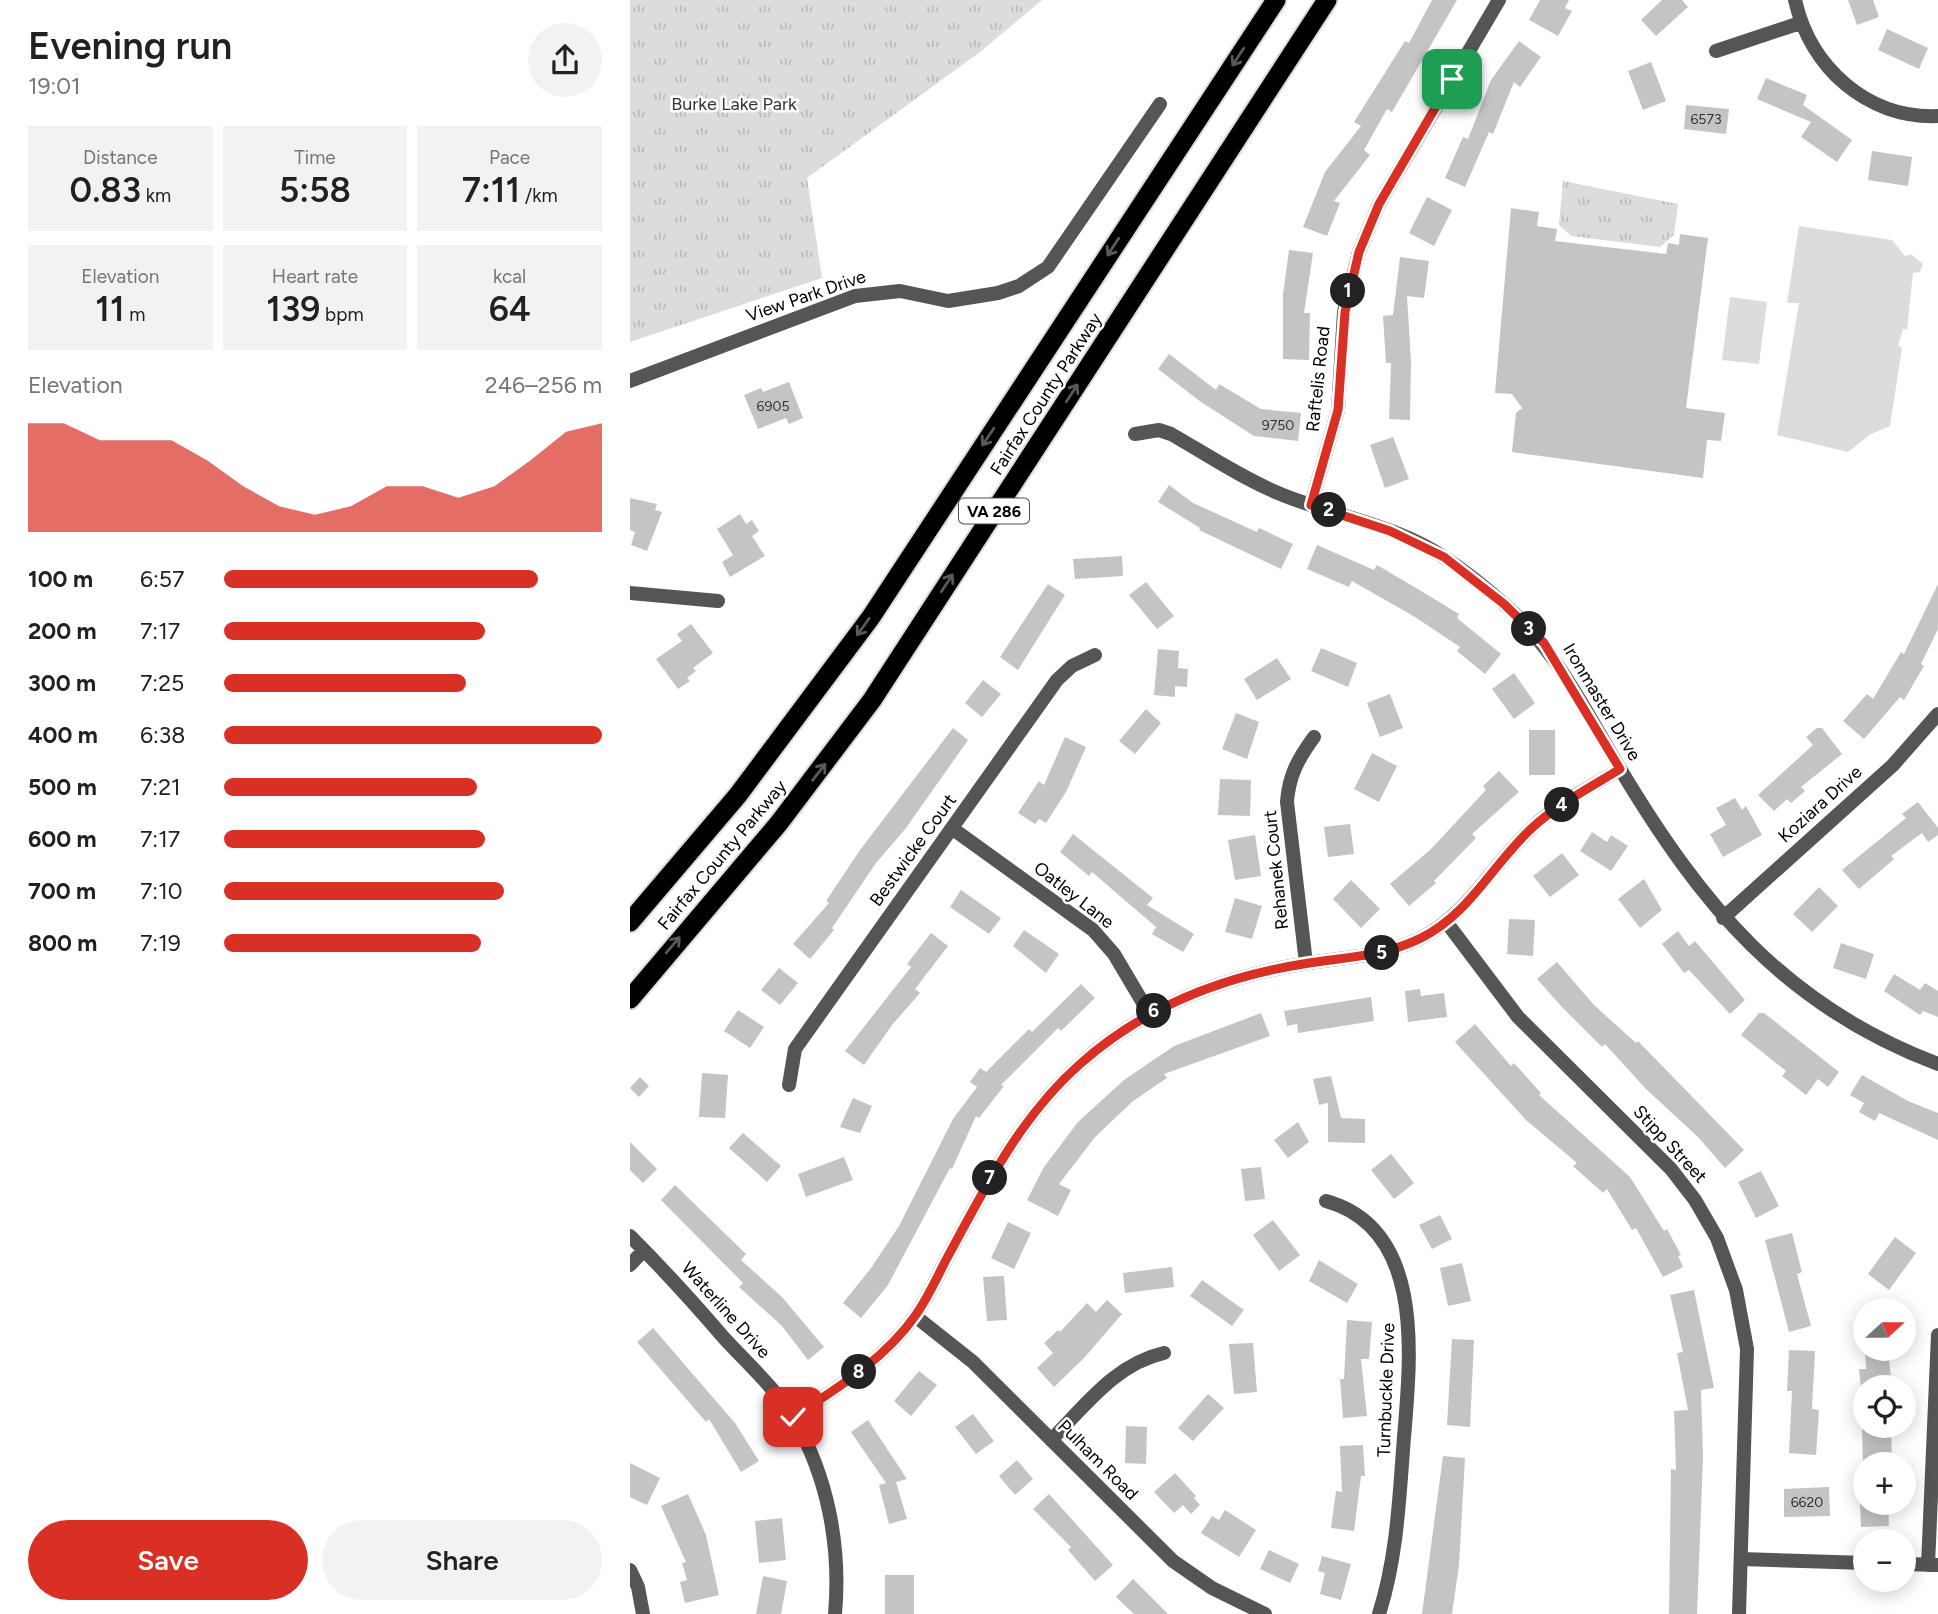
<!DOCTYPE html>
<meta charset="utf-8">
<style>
body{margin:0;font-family:Figtree,sans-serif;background:#f2f2f2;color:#202124;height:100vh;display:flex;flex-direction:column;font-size:26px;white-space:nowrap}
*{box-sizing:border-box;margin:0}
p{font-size:23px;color:#757577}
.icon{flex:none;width:38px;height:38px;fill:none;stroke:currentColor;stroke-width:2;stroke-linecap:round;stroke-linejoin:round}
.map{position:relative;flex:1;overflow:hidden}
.drawer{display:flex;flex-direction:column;background:#fff;width:630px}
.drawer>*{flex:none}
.needle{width:46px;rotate:69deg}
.fabs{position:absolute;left:1223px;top:1298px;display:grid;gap:14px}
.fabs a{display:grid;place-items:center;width:63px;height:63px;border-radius:50%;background:#fff;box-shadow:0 4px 18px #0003;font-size:35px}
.pin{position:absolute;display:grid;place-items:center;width:60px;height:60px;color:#fff;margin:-30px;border-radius:14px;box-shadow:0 4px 10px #0006}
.km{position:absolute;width:35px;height:35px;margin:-18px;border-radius:50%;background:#222;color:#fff;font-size:19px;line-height:35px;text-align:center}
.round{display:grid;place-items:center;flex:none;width:74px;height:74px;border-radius:37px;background:#f2f2f2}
.summary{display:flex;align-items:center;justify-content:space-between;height:119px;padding:0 28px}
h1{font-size:38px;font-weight:600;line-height:52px}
.figures{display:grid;grid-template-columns:repeat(3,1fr);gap:10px;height:119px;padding:7px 28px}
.figures div{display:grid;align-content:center;border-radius:0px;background:#f2f2f2;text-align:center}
.figures b{font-size:35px;font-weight:600}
.figures small{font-size:19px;font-weight:400}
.figures p{font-size:19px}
.chart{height:196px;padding:14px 28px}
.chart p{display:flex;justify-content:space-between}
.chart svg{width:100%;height:126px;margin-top:7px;fill:#d93025;opacity:.7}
.button{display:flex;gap:14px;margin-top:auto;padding:14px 28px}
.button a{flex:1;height:80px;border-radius:42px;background:#d93025;color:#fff;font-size:28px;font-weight:600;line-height:80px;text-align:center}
.button a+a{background:#f2f2f2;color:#202124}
ul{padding:0 28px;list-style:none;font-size:23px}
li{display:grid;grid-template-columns:112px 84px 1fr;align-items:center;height:52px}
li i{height:18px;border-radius:9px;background:#d93025}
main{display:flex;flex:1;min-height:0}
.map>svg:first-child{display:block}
.green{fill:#dcdcdc}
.park{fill:url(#park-tufts)}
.building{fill:#c4c4c4}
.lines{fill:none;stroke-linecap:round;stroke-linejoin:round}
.trunk-casing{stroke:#dbdbdb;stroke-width:23}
.minor{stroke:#555;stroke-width:14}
.trunk{stroke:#000;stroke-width:19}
.oneway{stroke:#595959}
.route-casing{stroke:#fff;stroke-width:14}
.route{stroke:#d93025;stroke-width:9}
.labels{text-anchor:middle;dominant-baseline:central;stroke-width:5;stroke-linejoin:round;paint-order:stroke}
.number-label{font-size:14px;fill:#313131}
.shield{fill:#fff;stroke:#4c4c4c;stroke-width:2}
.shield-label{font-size:16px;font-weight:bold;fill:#000}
.park-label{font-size:18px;fill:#333;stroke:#fff}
.street-label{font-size:18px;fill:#000;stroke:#fff}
</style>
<main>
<section class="drawer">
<div class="summary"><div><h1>Evening run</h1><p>19:01</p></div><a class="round"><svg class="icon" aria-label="share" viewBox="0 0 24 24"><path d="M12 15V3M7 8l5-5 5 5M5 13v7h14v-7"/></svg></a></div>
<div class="figures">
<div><p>Distance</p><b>0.83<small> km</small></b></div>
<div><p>Time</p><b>5:58</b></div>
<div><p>Pace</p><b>7:11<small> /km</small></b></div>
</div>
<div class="figures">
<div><p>Elevation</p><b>11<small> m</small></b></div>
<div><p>Heart rate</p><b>139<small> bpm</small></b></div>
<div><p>kcal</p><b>64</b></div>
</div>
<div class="chart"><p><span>Elevation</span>246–256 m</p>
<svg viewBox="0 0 160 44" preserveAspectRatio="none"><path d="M0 44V6L10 6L20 12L30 12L40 12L50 19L60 28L70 35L80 38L90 35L100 28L110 28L120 32L130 28L140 19L150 9L160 6V44z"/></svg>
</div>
<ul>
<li><b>100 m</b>6:57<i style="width:83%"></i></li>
<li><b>200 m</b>7:17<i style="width:69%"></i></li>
<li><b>300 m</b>7:25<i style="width:64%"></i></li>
<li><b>400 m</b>6:38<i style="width:100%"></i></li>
<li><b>500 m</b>7:21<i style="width:67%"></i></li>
<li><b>600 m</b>7:17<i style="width:69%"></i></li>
<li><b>700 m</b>7:10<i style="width:74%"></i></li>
<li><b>800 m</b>7:19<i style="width:68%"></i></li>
</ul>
<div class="button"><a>Save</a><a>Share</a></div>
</section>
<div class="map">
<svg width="1308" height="1614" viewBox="0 0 1308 1614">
<defs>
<pattern id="park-tufts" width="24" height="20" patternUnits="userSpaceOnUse" patternTransform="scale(1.75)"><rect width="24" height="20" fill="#dcdcdc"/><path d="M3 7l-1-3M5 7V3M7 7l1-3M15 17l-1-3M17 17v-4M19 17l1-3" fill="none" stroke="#bbb"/></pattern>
</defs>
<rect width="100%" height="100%" fill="#fff"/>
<path class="green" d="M1169 226 1262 240 1275 256 1281 254 1293 264 1290 272 1283 273 1277 330 1273 329 1268 345 1272 348 1260 426 1241 434 1218 452 1147 435 1169 303H1157Z
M1100 297 1137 302 1129 364 1092 360Z"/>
<path class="park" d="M0 0H412L350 52 177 178 192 278 0 342Z
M933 181 1048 204 1044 235 1030 247 941 236 929 225Z"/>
<path class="building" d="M802 0H827L762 112 757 109 734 150 740 155 704 201 710 203 697 236 673 227 695 172 731 126 724 122 775 41 779 43Z
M910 0H939L935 8 942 11 928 36 899 20Z
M1032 0H1052L1058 7 1026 36 1011 20Z
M1218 0H1243L1249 17 1227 25Z
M1257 29 1298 48 1289 69 1248 50Z
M889 41 911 57 890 87 884 82 863 134 859 132 835 187 815 178 833 137 838 139 861 80Z
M1021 62 1036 101 1013 110 998 71Z
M1136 78 1177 95 1173 105 1222 140 1207 162 1171 137 1181 122 1127 99Z
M1056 105 1099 109 1096 134 1054 129Z
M1242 151 1282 157 1278 186 1238 180Z
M797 197 822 210 804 246 779 233Z
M881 208 909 212 907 226 927 229 925 241 1036 254 1038 243 1049 245 1050 234 1078 238 1056 408 1095 413 1091 441 1077 440 1073 478 882 452 886 413 892 408 882 394 865 393Z
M659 250 683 253 674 313H680L679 360 653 359V294Z
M770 257 799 261 794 298 777 296 781 361 780 420 759 419 761 363H756L753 316 763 315Z
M539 354 586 390 589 384 631 409 671 413 668 441 624 436 571 402 528 369Z
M159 382 173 418 159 424 156 418 128 429 114 395 131 388 133 392Z
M763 437 779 479 755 488 740 445Z
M539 485 563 503 627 532 629 528 663 544 651 569 569 530 570 528 528 502Z
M0 498 27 504 25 510 32 512 17 551 1 545 5 532 0 530Z
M110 514 116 524 122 520 129 531 122 536 135 556 100 577 92 562 103 555 87 529Z
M687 545 744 570 747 565 786 588 829 614 827 618 871 654 855 674 827 651 830 647 785 617 722 581 719 587 677 569Z
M492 556 493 576 445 579 443 559Z
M516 582 544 616 527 629 499 595Z
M418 584 435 595 388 670 370 657Z
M1308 584V629L1291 664 1294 666 1274 700 1270 697 1234 739 1213 721 1237 694 1243 699 1271 652 1274 654Z
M61 624 83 653 63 668 66 671 57 678 60 681 48 689 26 659 52 641 47 634Z
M691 648 727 663 718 687 681 671Z
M528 649 549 651 548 668 558 669 557 687 545 686V697L524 695Z
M647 658 661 679 627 700 614 679Z
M884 673 905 703 884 719 862 689Z
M353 680 371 694 352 717 335 703Z
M760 694 773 728 750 737 737 703Z
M516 709 531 723 505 754 489 741Z
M606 713 629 722 617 759 592 749Z
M323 728 338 740 276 828 246 863 202 928 204 930 180 959 163 944 199 903 196 901 230 850Z
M1187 728H1192L1212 754 1171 787 1175 791 1161 803 1157 799 1144 811 1128 795 1183 745 1176 737Z
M899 730H925V775H899Z
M435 737 456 747 436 792 416 823 409 819 405 824 388 813 409 781 414 785Z
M742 753 767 766 749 802 724 789Z
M869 771 889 792 842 834 846 838 804 881 806 883 779 906 760 884 800 850 856 790 853 786Z
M590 779 621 780 620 816 588 815Z
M1105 798 1112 810 1116 806 1132 835 1093 857 1080 834 1096 825 1086 808Z
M1288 802 1308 828V835L1298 842 1292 833 1261 856 1264 859 1229 889 1212 870 1276 818 1272 814Z
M720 824 724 854 698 857 694 827Z
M962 832 977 842 981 835 998 846 981 871 950 851Z
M443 834 523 898 517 905 564 934 553 952 522 934 526 927 462 872 459 876 430 852Z
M625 835 631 876 605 880 598 840Z
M932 853 949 875 920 897 903 876Z
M1014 879 1032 910 1010 928 988 899Z
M721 880 750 909 731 928 703 899Z
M1189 887 1208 906 1182 932 1163 914Z
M331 890 371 918 359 934 320 907Z
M605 898 632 906 622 939 595 932Z
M879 919 905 920 903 956 877 954Z
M394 930 429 954 416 973 383 946Z
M1048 931 1059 946 1065 941 1115 1000 1100 1014 1059 970 1054 973 1032 944Z
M301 933 318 946 285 989 290 993 262 1025 234 1065 215 1051 281 967 277 964Z
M1211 943 1244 954 1236 979 1203 968Z
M927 962 964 1005 1006 1043 1008 1041 1114 1150 1095 1168 1068 1137 1016 1089 975 1044 972 1047 932 1007 907 979Z
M149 968 168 983 150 1005 131 990Z
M1264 974 1290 990 1295 983 1308 991V1017L1293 1011 1290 1015 1254 991Z
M451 984 465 998 431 1031 428 1028 371 1085 374 1086 349 1118 346 1116 322 1169 320 1168 258 1285 231 1318 213 1303 241 1268 269 1226 323 1119 347 1087 340 1082 350 1068 356 1072 399 1029 402 1032Z
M790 989 791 996 814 993 817 1017 778 1022 775 991Z
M741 997 744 1021 668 1033 667 1024 657 1026 654 1011Z
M108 1010 134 1027 120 1048 94 1031Z
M631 1013 640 1036 534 1074 537 1078 503 1101 465 1137 429 1184 441 1190 428 1216 397 1200 414 1167 448 1122 494 1080 544 1046Z
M1129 1013H1134L1209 1072 1198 1087 1188 1079 1176 1095 1152 1076 1156 1071 1111 1035Z
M845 1024 881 1066 884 1063 911 1093 909 1095 1000 1177 1034 1231 1037 1229 1051 1255 1048 1256 1053 1267 1033 1277 1006 1228 1002 1230 977 1189 973 1193 943 1166 947 1163 896 1120 825 1042Z
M72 1073 98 1075 95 1118 69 1117Z
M1232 1075 1278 1101 1308 1113V1140L1249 1113 1245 1121 1229 1112 1234 1103 1220 1095Z
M701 1076 711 1118 735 1119V1143L698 1142V1103L689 1105 683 1079Z
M10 1077 19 1086 9 1097 0 1088Z
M223 1098 242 1106 230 1133 210 1127Z
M668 1122 679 1142 658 1158 644 1140Z
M113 1133 151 1166 137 1182 99 1148Z
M0 1142 27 1169 13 1183 0 1170Z
M761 1154 784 1183 764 1199 741 1170Z
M214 1157 223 1180 176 1197 168 1174Z
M631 1167 635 1199 615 1201 611 1169Z
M1131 1171 1149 1206 1126 1218 1108 1182Z
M45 1185 116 1254 111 1260 152 1297 194 1347 178 1360 152 1326 109 1287 113 1283 31 1200Z
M810 1215 822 1239 802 1249 789 1225Z
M643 1220 670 1255 649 1271 623 1235Z
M378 1222 401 1233 384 1269 361 1258Z
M1162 1233 1172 1272 1167 1274 1181 1326 1159 1332 1135 1240Z
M1265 1237 1286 1253 1259 1290 1238 1274Z
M689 1260 728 1284 717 1303 679 1281Z
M832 1263 841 1301 818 1306 810 1268Z
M542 1267 544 1287 495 1293 493 1273Z
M374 1276 377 1320 357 1321 353 1277Z
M572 1280 614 1310 602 1326 560 1296Z
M1064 1290 1084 1388 1071 1390 1073 1457 1067 1614H1039L1041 1469 1046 1470 1044 1411 1058 1410 1047 1353 1053 1352 1040 1295Z
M477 1300 492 1314 454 1358 424 1387 407 1368 423 1353 414 1343 428 1330 430 1332 457 1303 466 1312Z
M717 1320 742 1322 739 1359H731L737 1416 713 1418 710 1379H714Z
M23 1328 105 1423 129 1461 111 1472 79 1419 76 1422 7 1342Z
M822 1339 844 1340 840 1427 817 1425Z
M623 1343 627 1392 604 1394 599 1344Z
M1235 1349H1258L1262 1388H1231L1229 1369H1236Z
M1159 1350 1185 1351 1182 1409 1189 1410 1186 1455 1159 1453 1162 1391H1157Z
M289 1371 307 1385 281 1416 264 1401Z
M578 1394 594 1408 563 1441 548 1428Z
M343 1414 364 1441 346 1454 325 1427Z
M238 1420 277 1479 266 1482 277 1519 259 1524 249 1485 256 1483 221 1432Z
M496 1426 517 1427 516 1464 495 1463Z
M1232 1426H1261L1262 1465H1233Z
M733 1445 735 1476H731L724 1531 701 1528 706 1491 712 1492 710 1446Z
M813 1456 835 1458 829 1565 822 1614H792Z
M387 1460 403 1479 385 1495 369 1476Z
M0 1463 30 1478 17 1505 0 1497Z
M545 1473 566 1496 564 1498 570 1505 561 1514 553 1505 544 1513 524 1492Z
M1199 1487 1200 1516 1154 1517V1489Z
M58 1494 76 1535 89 1595 55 1603 50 1582 57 1580 52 1563 56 1562 31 1506Z
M419 1494 483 1565 465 1581 438 1550 441 1547 403 1509Z
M1230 1503H1258L1259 1526 1231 1527Z
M595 1510 626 1530 609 1557 571 1533 582 1516 589 1520Z
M152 1518 156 1560 129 1563 125 1521Z
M639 1550 669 1564 660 1583 630 1569Z
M692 1556 721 1564 711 1600 690 1594 695 1573 688 1571Z
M255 1575H284V1614H255Z
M133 1576 157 1581 151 1614H126Z
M503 1579 538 1614H504L486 1597Z"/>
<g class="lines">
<defs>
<path id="trunk" d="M0 922 108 795 241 617 646 0
M0 999 149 823 242 700 697 0"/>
</defs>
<use href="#trunk" class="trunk-casing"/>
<path class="minor" d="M1165 0C1180 67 1237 119 1308 116
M1086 51 1170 23
M0 381 225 296 270 291 318 301 368 293 389 286 418 267 530 104
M505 434 529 430 541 434C576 454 610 477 648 493 702 516 765 524 815 558 835 571 856 588 874 604 925 648 955 710 989 767 1071 904 1154 1006 1308 1064
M681 505 708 410 714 312 729 252 749 204 869 0
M0 593 88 601
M323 829 463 930 484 954 519 1013
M1093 918 1263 765 1308 714
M817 923 888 1017 1041 1169 1065 1200 1087 1238 1106 1290 1117 1349 1109 1614
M676 963 657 802C659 775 668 759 684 737
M159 1085 165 1049 427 680 442 666 465 655
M696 1201C800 1230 779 1369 773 1450 769 1505 766 1561 749 1614
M0 1236C33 1269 64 1303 94 1338 117 1363 146 1389 164 1419 198 1477 211 1547 205 1614
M0 1265 14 1250
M285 1316 343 1362 543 1561 582 1588 635 1614
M163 1417C206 1389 255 1359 285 1316 298 1298 307 1277 317 1258 355 1188 390 1117 450 1064 513 1008 591 977 673 964 714 957 753 957 791 938 840 913 863 863 903 827 928 803 961 787 990 769
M421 1440C455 1406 485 1364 534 1353
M1111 1559 1236 1563
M1274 1564 1308 1565
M1298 1565 1308 1335
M0 1570 8 1587 13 1614"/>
<use href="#trunk" class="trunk"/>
</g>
<defs><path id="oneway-shaft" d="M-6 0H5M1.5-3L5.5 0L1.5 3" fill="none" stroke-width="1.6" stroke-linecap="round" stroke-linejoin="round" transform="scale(1.75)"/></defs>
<g class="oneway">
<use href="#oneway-shaft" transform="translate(608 57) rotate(123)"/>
<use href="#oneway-shaft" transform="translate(483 247) rotate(123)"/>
<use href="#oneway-shaft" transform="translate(442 393) rotate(-57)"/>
<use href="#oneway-shaft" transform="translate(358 437) rotate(124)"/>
<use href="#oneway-shaft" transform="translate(317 583) rotate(-57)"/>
<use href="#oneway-shaft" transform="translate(233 627) rotate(126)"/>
<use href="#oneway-shaft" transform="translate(189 772) rotate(-52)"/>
<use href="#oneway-shaft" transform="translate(43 945) rotate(-49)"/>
</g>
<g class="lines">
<defs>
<path id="route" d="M163 1417C206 1389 255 1359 285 1316 298 1298 307 1277 317 1258 355 1188 390 1117 450 1064 513 1008 591 977 673 964 714 957 753 957 791 938 841 913 863 863 903 827 928 804 961 787 990 769L914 643 874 604 814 557 760 531 681 505 708 410 715 312 729 252 749 204 822 79"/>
</defs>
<use href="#route" class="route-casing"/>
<use href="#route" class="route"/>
</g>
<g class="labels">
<g class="number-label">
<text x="1076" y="119">6573</text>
<text x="143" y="406">6905</text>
<text x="648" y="425">9750</text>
<text x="1177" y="1502">6620</text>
</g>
<rect class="shield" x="329" y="498.5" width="70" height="25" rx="5"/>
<g class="shield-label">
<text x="364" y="511">VA 286</text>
</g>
<g class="park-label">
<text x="104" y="104">Burke Lake Park</text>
</g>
<g class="street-label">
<text transform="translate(176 296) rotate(-19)">View Park Drive</text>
<text transform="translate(688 379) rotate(-84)">Raftelis Road</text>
<text transform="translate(416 394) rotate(-57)">Fairfax County Parkway</text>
<text transform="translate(972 702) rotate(59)">Ironmaster Drive</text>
<text transform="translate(1190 804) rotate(-42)">Koziara Drive</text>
<text transform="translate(283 850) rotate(-54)">Bestwicke Court</text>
<text transform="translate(92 855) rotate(-50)">Fairfax County Parkway</text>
<text transform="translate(646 870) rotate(-96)">Rehanek Court</text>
<text transform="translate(444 895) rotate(38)">Oatley Lane</text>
<text transform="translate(1040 1144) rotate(47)">Stipp Street</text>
<text transform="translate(96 1310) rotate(48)">Waterline Drive</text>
<text transform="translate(756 1390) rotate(-88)">Turnbuckle Drive</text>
<text transform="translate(468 1460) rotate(45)">Pulham Road</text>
</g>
</g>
</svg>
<div class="fabs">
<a><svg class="needle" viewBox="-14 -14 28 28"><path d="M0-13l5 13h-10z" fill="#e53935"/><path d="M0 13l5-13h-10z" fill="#757577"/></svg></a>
<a><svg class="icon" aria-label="locate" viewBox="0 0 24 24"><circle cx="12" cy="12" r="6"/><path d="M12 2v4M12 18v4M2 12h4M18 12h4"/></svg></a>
<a>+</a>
<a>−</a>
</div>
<div class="pin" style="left:822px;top:79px;background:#1e9e55"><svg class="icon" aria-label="arrive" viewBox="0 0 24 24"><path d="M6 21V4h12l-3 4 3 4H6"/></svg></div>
<div class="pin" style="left:163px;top:1417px;background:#d93025"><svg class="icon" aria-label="check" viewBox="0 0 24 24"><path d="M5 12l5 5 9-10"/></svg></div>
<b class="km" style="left:718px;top:291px">1</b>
<b class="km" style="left:699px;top:510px">2</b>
<b class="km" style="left:899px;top:629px">3</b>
<b class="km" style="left:932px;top:805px">4</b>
<b class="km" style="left:752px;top:953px">5</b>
<b class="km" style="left:524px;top:1011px">6</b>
<b class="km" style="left:360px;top:1178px">7</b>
<b class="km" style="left:229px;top:1372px">8</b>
</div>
</main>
